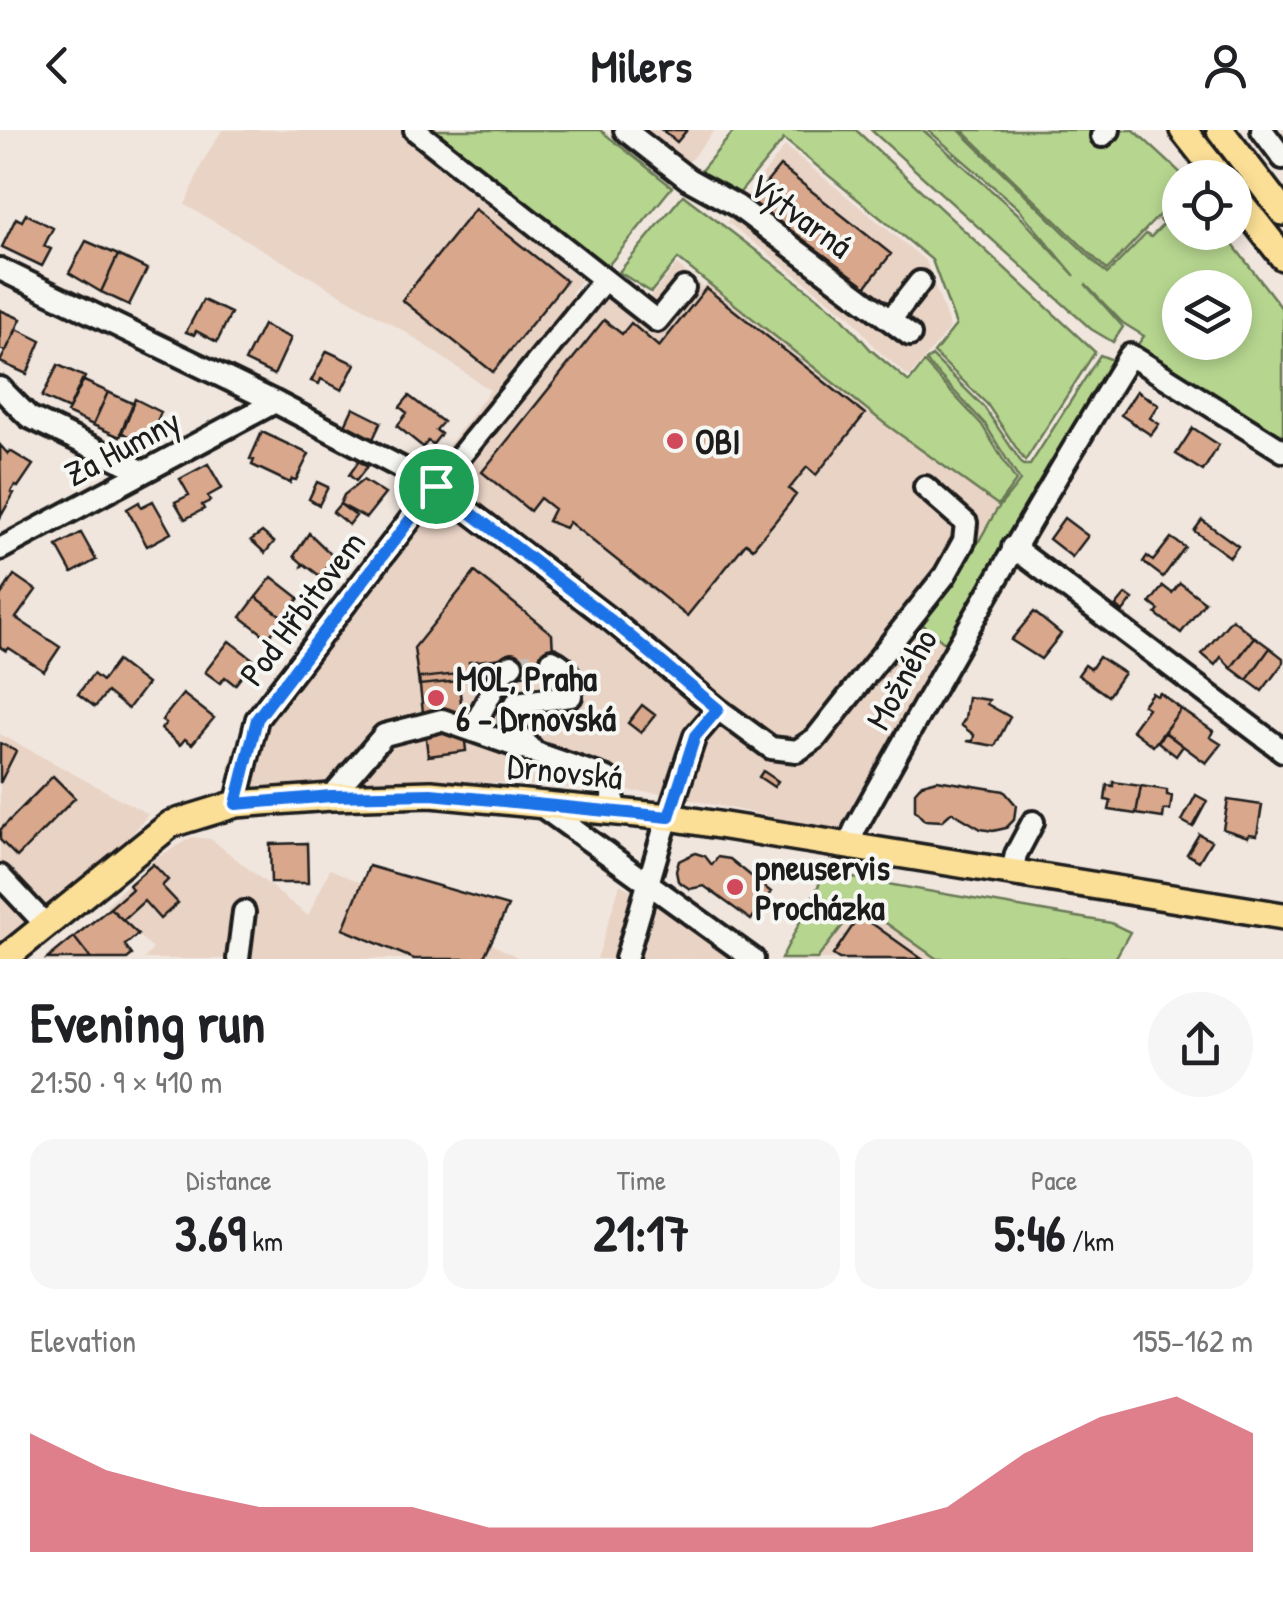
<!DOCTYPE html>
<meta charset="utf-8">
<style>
body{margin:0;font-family:"Patrick Hand",sans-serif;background:#f6f6f6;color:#202124;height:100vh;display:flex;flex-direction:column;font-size:38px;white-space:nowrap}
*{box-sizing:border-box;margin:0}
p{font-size:32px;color:#757577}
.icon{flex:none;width:55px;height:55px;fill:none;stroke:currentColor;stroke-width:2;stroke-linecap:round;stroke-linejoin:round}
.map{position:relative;height:829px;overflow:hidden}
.drawer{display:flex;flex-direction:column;background:#fff;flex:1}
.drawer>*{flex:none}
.tools{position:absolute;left:1162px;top:30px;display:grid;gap:20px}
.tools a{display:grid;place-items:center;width:90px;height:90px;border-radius:50%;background:#fff;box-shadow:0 5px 15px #0003;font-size:50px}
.pin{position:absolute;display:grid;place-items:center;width:85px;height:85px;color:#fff;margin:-42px;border:5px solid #fff;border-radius:50%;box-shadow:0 2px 10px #0007}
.round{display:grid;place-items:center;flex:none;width:105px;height:105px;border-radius:52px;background:#f6f6f6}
.overview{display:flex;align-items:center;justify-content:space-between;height:170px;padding:0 30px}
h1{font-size:55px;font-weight:700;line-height:75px}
.metrics{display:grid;grid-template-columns:repeat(3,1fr);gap:15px;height:170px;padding:10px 30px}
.metrics div{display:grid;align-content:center;border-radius:25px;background:#f6f6f6;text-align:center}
.metrics b{font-size:50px;font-weight:700}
.metrics small{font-size:28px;font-weight:400}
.metrics p{font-size:28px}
.chart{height:280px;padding:20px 30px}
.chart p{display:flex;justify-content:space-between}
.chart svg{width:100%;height:180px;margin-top:10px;fill:#d1495b;opacity:.7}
header{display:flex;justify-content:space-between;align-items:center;height:130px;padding:0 30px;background:#fff;font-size:45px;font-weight:700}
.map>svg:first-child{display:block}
.built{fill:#e9d3c5}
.green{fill:#b6d68f;stroke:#697956;stroke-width:2.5;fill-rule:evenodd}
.building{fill:#d9a88c;stroke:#1c1c1c;stroke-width:2.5}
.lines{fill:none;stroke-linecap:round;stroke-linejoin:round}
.minor-tunnel{stroke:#c6beb7;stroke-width:20;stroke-dasharray:20 10;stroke-linecap:butt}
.minor-casing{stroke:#1c1c1c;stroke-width:28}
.major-casing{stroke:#1c1c1c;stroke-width:32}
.minor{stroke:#f6f6f2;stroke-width:20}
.major{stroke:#fbdf96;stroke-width:25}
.route-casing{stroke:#fff;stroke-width:20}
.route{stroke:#1a73e8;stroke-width:12}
.poi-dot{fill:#d1495b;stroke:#f6f6f2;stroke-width:4}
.labels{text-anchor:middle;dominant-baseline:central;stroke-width:8;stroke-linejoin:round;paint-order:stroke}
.street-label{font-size:35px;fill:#1c1c1c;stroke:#f6f6f2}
.poi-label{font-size:35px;font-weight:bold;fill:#1c1c1c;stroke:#f6f6f2;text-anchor:start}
</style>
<header><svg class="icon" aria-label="back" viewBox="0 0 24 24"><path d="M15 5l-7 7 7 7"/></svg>Milers<svg class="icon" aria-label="person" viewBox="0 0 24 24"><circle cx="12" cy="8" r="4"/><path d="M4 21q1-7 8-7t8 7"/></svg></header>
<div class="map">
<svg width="1283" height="829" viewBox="0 0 1283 829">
<rect width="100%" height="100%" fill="#f0e6de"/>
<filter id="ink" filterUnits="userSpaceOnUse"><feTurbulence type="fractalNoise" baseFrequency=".01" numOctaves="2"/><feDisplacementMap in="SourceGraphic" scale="20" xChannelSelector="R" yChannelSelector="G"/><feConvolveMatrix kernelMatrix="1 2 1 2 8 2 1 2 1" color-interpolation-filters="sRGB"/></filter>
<g filter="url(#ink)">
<path class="built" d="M222 0H400L581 150 571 164 595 178 620 147 650 167 677 135 703 157 708 153 884 293 998 375 959 446 922 494 947 515 842 702 659 663 465 651 252 656 254 641 228 639 247 584 490 260 404 201 185 75 202 33Z
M641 0H715L686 35Z
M785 16 926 131 950 198 909 247 876 219 851 187 727 92Z
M0 604 148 684 114 728 0 821Z
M192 707 211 709 308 786 330 739 362 753 369 736 508 776 490 813 521 829H144L153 819 105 776 155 729Z
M620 754 686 790 738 829H597Z
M858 774 937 829H817Z"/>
<path class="green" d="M429 0H600L672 57 607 137Z
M735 0H856L1095 222 1025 331 987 274 934 223 956 195 932 130 784 9 738 65 699 43Z
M871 0H923L1017 83 1075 146 1018 78 928 0H959L1107 144 1146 104 1151 107 1163 95 1159 90 1180 69V102L1224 103 1283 180V311L1136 217 1144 206 1123 193 1085 154 1123 197 1113 212 1091 199ZM1180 158H1235V212H1180Z
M962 0H1134L1185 47 1180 48V63L1107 140Z
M683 65 838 183 871 220 909 252 924 233 982 295 1016 351 998 375 884 293 678 129 651 162 619 142Z
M1100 225 1118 232 947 515 922 494 959 446 996 381 1020 351 985 294 926 231 932 226 984 277 1023 335H1030Z
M825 743 1111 793 1130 802 1115 829H937L859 774 817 829H781Z"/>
<path class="building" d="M662 0H687L677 12Z
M780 36 891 124 863 160 751 72Z
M475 79 566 151 493 242 402 170Z
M26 84 53 98 44 116 51 119 42 136 2 117 16 88 22 91Z
M86 111 118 125 101 162 69 143Z
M118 125 147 139 129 175 101 162Z
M706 158 865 284 816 345 807 337 789 359 796 365 777 389 753 418 746 413 687 486 569 392 565 398 548 391 554 379 540 368 530 381 482 342 604 190 622 204 631 193 659 217Z
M203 170 231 183 217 212 196 201 194 205 186 202Z
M0 180 21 189 6 221 0 219Z
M263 195 291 208 274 245 245 231Z
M17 199 41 211 27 244 0 232Z
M327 221 355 234 342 260 321 249 319 254 311 251Z
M58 235 85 247 69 279 42 267Z
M82 250 108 262 93 295 67 283Z
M1137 261 1159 275 1150 288 1159 294 1151 305 1121 285Z
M108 262 134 274 120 307 93 295Z
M409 266 443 292 436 300 441 304 433 314 428 311 423 317 397 296 407 283 400 277Z
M135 269 161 282 147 315 121 302Z
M353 278 381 292 373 309 345 295Z
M1193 298 1219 315 1203 341 1176 324Z
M262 302 309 324 296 350 292 349 290 353 252 335 254 330 250 329Z
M0 315 8 324 10 321 33 335 18 357 15 355 11 362 14 363 1 386Z
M359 331 367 337 356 351 349 345Z
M208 334 222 358 208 366 210 371 202 375 204 379 185 389 175 372 189 365 180 349Z
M363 350 385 364 366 388 340 374 344 365Z
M317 352 328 357 319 375 309 369Z
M153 371 171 403 147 416 127 379 139 372 141 377Z
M340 374 356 386 349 395 333 382Z
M1064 388 1088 406 1072 427 1049 409Z
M1202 390 1238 416 1230 427 1194 401Z
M262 402 274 412 265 423 251 410Z
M81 403 96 430 72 443 57 416Z
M309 403 334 427 320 446 304 434 302 436V433L294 426Z
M1171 408 1185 417 1163 447 1143 432 1147 426 1153 431Z
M475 442 552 504 554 541 513 546 511 527 469 532 471 550 419 555 414 518Z
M14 445 36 460 16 488 60 517 44 541 9 518 6 521 0 517V466Z
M272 447 299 468 284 488 256 467Z
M1180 453 1205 472 1181 503 1156 484 1159 480 1150 473 1163 456 1172 463Z
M1126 464 1133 469 1123 482 1116 476Z
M256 467 284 488 268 508 241 487Z
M1034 482 1061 504 1041 529 1011 510Z
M1232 489 1254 507 1231 538 1221 527 1215 535 1202 524Z
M1255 507 1270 518 1247 550 1231 538Z
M229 511 254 530 235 555 225 547 220 553 205 542Z
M1270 518 1283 528V533L1262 561 1247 550Z
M1099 527 1124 543 1108 566 1078 545 1085 535 1091 539Z
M117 531 147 554 128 579 107 562 95 577 78 564 93 544 102 551Z
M458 544 466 621 428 626 419 548Z
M1152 563 1157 566 1160 563 1181 579 1153 616 1132 600 1148 578 1143 575Z
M183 564 214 588 192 614 185 609 180 615 161 599 166 593 162 590Z
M968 567 989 570 987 574 1010 587 995 616 967 611H973L974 605 961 595 965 589Z
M642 575 655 585 641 603 628 593Z
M1181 579 1213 601 1210 607 1221 614 1206 633 1164 602Z
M1165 602 1183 616 1176 626 1158 612Z
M0 613 16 621 0 653Z
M763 641 778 651 774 657 759 647Z
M53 646 75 668 17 727 0 710V700Z
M937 650 1004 661 1016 675 1014 690 1006 698 993 701 981 699 952 682 942 691 924 690 915 680V662L922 654Z
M1113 652 1141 656 1136 684 1109 680 1111 671 1105 670 1107 655 1113 656Z
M1141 656 1167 660V665L1172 666 1170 680H1164L1163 688 1136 684Z
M1196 665 1207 671 1193 697 1182 691Z
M1228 670 1262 675 1257 705 1249 704 1248 707 1223 699Z
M1199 704 1211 711 1199 731 1187 724Z
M307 713 308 753H271L270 714Z
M695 723 705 726 712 735 718 727 730 729 771 762 751 790 704 756 690 759 678 751 676 741 679 731Z
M153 734 168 750 162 756 178 773 160 789 144 771 123 790 110 778 132 759 129 755Z
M369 736 508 776 483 829H414L343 799Z
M110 778 138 804 125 815 132 825 127 829H91L74 807Z
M860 785 922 829H839L833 825Z
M74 807 91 829H47Z"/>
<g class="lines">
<path class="minor-tunnel" d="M512 535 552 530"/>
<defs>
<path id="minor" d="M415 0 657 191 684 158
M625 0 688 49 737 76 910 205
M1262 0 1283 28
M1102 6 1109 0
M0 139 275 272 436 356 612 491 718 579 695 606 662 706 626 829
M891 189 920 152
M0 258 29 287 144 342
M1013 417 1283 621
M0 419 275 272
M718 579 771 618 797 621 816 608 945 445 964 411 966 393 925 357
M472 600 502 542 512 535
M531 618 511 599V582L516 573 571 566C572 547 569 538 552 530
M331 667 384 605 442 590 607 648 618 682
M537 673 753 829
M236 674 257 589 436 356 604 150
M850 715 855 699C944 539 1034 381 1130 225L1283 321
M1012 742 1016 724 1033 692
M0 746 46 795
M238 829 244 782"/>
<path id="major" d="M1183 0 1221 48
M1220 0 1283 82
M1235 66 1283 127
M4 829 171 694 236 674 331 667 431 664 669 687 1283 786"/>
</defs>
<use href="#minor" class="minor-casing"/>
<use href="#major" class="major-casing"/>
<use href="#minor" class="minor"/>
<use href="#major" class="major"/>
</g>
</g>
<g class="lines" filter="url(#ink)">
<defs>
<path id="route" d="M436 356 612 491 718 579 695 606 669 687 431 664 331 666 236 674 257 589Z"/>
</defs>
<use href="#route" class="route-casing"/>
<use href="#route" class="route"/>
</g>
<g class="poi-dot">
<circle cx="675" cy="311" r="10"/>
<circle cx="436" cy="568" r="10"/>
<circle cx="735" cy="757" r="10"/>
</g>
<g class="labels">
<g class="street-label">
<text transform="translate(801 85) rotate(36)">Výtvarná</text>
<text transform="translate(122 317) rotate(-28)">Za Humny</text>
<text transform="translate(302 478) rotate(-53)">Pod Hřbitovem</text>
<text transform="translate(901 549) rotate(-61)">Možného</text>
<text transform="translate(565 641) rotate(6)">Drnovská</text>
</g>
<g class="poi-label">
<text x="695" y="311">OBI</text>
<text x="456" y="548">MOL, Praha<tspan x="456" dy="40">6 - Drnovská</tspan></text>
<text x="755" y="737">pneuservis<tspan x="755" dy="40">Procházka</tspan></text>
</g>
</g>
</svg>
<div class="tools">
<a><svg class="icon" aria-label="locate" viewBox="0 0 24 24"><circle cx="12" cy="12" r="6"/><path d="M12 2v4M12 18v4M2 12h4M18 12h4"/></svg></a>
<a><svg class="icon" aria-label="layers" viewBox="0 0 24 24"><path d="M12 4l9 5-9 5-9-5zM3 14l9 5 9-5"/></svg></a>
</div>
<div class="pin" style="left:436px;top:356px;background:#1e9e55"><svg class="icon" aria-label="arrive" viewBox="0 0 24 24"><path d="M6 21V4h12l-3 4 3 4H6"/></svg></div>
</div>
<section class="drawer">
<div class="overview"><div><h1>Evening run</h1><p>21:50 · 9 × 410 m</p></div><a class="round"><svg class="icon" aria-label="share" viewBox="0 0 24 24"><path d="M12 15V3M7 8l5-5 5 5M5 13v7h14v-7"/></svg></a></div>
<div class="metrics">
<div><p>Distance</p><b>3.69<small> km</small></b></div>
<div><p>Time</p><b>21:17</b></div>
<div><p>Pace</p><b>5:46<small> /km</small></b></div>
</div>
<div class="chart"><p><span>Elevation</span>155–162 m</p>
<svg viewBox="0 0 160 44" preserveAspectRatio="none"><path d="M0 44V15L10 24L20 29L30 33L40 33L50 33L60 38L70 38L80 38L90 38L100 38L110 38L120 33L130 20L140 11L150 6L160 15V44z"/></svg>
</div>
</section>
